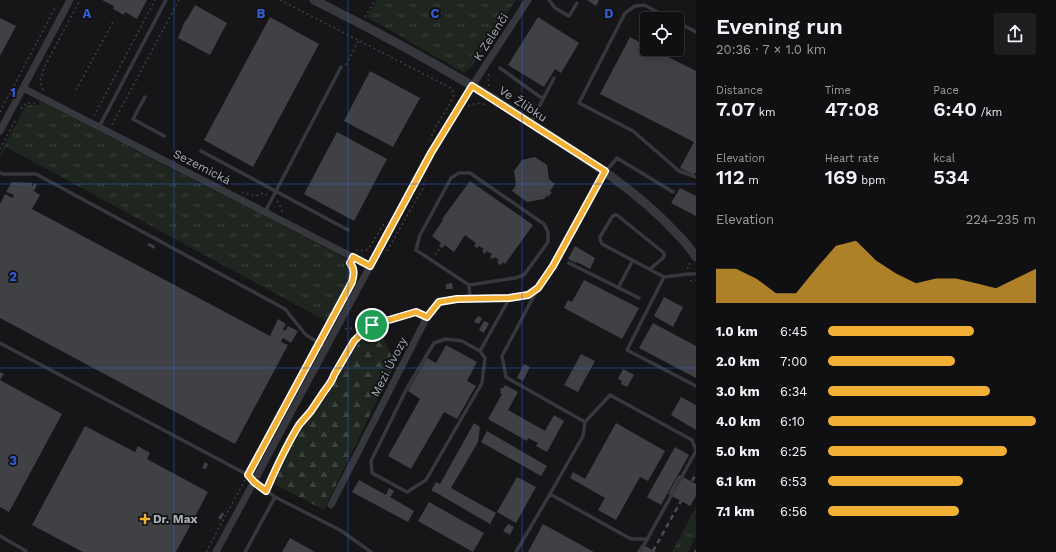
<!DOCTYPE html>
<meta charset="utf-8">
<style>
body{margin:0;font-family:"Work Sans",sans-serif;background:#1e1e20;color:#f1f3f6;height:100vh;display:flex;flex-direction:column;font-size:15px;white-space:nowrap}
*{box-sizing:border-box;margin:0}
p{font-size:13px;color:#9c9d9f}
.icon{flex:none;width:22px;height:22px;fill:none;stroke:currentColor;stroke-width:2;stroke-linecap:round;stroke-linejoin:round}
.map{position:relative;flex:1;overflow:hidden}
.drawer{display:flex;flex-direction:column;background:#101012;width:360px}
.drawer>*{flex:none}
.fabs{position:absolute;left:640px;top:12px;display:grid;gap:8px}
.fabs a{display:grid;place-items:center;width:44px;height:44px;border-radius:4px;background:#101012;box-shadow:0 2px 10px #0003,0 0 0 1px #303032;font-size:20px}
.pin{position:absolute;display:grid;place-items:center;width:34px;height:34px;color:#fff;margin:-17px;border:2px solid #fff;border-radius:50%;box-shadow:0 1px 4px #0007}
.round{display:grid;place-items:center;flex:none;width:42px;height:42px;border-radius:4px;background:#1e1e20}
.headline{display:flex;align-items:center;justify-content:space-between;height:68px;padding:0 20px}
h1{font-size:22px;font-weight:600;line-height:30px}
.metrics{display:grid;grid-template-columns:repeat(3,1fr);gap:6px;height:68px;padding:4px 20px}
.metrics div{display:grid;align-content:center}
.metrics b{font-size:20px;font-weight:600}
.metrics small{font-size:11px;font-weight:400}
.metrics p{font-size:11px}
.chart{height:112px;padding:8px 20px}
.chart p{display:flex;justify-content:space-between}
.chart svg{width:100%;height:72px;margin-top:4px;fill:#f2b134;opacity:.7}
ul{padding:0 20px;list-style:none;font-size:13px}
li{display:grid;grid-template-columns:64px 48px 1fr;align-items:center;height:30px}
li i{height:10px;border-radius:5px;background:#f2b134}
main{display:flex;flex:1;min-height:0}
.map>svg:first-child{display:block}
.grass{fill:url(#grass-tufts)}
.forest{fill:url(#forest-firs)}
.building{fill:#404145}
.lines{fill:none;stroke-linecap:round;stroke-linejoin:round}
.path{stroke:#3d3f44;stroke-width:1.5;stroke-dasharray:2 3;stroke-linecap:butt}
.service{stroke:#37383d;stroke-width:3.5}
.minor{stroke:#37383d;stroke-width:7}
.tertiary{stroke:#37383d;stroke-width:9}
.rail{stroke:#4a4c52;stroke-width:2.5;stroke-dasharray:5 4;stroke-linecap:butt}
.route-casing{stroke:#fff;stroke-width:8}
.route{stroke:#f2b134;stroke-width:5}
.grid{fill:none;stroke:#325cd3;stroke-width:1;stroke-opacity:0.55}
.poi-dot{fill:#f2b134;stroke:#111113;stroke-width:1.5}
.labels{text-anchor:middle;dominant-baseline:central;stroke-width:3.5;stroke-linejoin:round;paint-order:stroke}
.street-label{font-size:12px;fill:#a8adb8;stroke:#111113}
.poi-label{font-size:12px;font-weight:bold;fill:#a8adb8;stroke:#111113;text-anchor:start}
.grid-label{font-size:13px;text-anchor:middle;font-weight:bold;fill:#325cd3;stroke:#111113;stroke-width:3.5;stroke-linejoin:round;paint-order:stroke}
</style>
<main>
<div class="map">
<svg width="696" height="552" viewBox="0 0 696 552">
<defs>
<pattern id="grass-tufts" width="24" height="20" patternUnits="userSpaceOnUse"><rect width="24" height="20" fill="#1e261f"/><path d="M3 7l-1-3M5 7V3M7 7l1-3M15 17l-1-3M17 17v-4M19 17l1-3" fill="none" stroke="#3c433d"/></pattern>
<pattern id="forest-firs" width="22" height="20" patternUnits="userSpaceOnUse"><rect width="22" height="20" fill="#1e261f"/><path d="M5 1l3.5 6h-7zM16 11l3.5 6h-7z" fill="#3c433d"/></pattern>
</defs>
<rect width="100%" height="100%" fill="#161618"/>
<path class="grass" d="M377 0H516L473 65 464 73 367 17Z
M40 101 349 260 347 263C349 265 352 267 352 270 354 281 330 318 324 330L322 332 327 322 326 321 6 147 0 157V154L25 107 28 105H38Z
M696 507V537L688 552H672Z"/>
<path class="forest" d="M363 336 383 338 395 363 324 510 274 484 297 436 327 396Z"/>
<path class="building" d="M102 0H147L137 19 125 12 124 15 113 9 114 6Z
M587 0H599L596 6Z
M195 5 227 23 210 55 178 38 185 21H186Z
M270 17 319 44 253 167 204 140Z
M538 17 579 43 561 73 555 69 544 87 508 65Z
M0 18 16 26 0 56Z
M630 37 647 46V49H653L696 71V172L694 175 680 168 694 142 600 94Z
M370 71 420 98 393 147 344 121Z
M337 132 387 159 354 221 304 194Z
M535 157 547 165 549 179 555 184 550 191 552 192 548 197 547 195 544 199 527 202 512 191 516 185 514 171 522 160Z
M470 181 533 225 505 264 503 262 501 265 499 264 497 262 499 260 495 257 493 259 490 257 492 254 487 251 485 254 482 251 484 249 479 246 477 248 474 246 476 243 465 235 454 252 445 245 442 248 439 246 441 243 432 236 443 220 442 219Z
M12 182 32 183V187L34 183 37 185 34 191 30 189 40 195 32 209 270 336 278 319 286 324 283 329 285 331 288 326 298 331 291 343 283 338 281 342 288 345 235 444 0 318V204L5 194 12 198 14 195 6 192Z
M680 188 696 196V216L671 203Z
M149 243 155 246 154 249 147 245Z
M575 246 595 258 590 269 577 262 576 263 568 259Z
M584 280 639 308 622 339 564 308 568 300 572 302Z
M452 283 453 289H446V284Z
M664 297 683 307 673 327 654 316Z
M478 316 482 318 479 324 474 322Z
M484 321 489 323 484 333 479 330Z
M653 323 696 346V378L639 348Z
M446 345 477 362 467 381 476 386 457 419 444 412 411 469 388 456 420 399 408 391 427 358 436 363Z
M581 354 595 361 578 392 564 385Z
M524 364 530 367 523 381 517 378Z
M623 369 634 375 627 387 621 384 622 381 618 379Z
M0 372 4 374 0 380 62 414 9 512 0 507Z
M505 385 518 392 508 410 545 431 554 415 564 421 547 452 536 446 538 443 528 438 527 441 488 419 502 394 500 393 501 391 500 390 501 388H503Z
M681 397 696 405V430L671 415Z
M474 423 480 427 478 442 451 488 496 513 490 524 435 492 432 491V489L436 482 440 484Z
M616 423 665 451 648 481 640 477 616 520 598 510 605 498 570 478 573 472 585 479Z
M85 426 135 452 138 446 150 453 147 459 208 492 176 552H83L32 525Z
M487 431 547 466 541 476 481 442Z
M675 447 689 455 661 505 647 497Z
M205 462 208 464 206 469 202 468Z
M679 475 696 484V496L690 506 668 494Z
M517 477 536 487 516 523 497 512Z
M359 480 386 495 389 488 394 491 391 496 390 497 414 511 408 522 352 492Z
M429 502 484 533 473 552 418 521Z
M222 512 224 514 221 520 218 518Z
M508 524 514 527 510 535 503 531Z
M543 524 594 552H528Z
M290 538 315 552H282Z
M642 544 656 552H637Z"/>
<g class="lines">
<path class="path" d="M280 0 451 88 454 93 453 98 450 104 436 126 430 140
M365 17 375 0
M346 65 359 40
M489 86 488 77 490 72
M43 90 40 81 44 68 80 0
M76 90 113 22
M468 106C475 103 481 102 487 106
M21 109 26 103H35
M0 112 55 8
M94 116 155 0
M112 125 179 0
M0 149 16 119
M242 192 255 196 264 193 267 195
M277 201 279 203 283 213
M356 250 365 251 369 248 385 222
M387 251 423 188 425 180
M435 255 441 247
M687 269 690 265 689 262
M691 280V281L696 280
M345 329 378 324 416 312 420 314
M322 337 352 282 354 272 352 266
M250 471 316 348
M268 486 280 460 289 442 299 425 316 404 323 392 328 386 332 380 334 375 344 359 354 341 360 335 372 325
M206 552 245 480"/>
<path class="service" d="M549 0 555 8 569 16 577 3
M671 19 644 5 635 6 625 13 579 103 633 131 679 171 696 177
M677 22 696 32
M500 68 543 99 531 122
M145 97 133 119 164 136
M543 99 554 78
M99 127 166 0
M201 151 348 230
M606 171 617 158 673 192
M0 173 3 174H36L285 309 306 335 326 347
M265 212 341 67
M569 263 639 298
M650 269 663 258 664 256V253L617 215H614L612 217 600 237V239L602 244 664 277
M696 274H689L664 277 627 350 696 386
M469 285 515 278 524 275 548 242V232L544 224 470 173H459L451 178 420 235 416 250 469 285 470 298
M618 288 633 260
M536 292 502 356 506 377 585 422
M0 343 248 475 254 481 275 497 245 552
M480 351 462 341 446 339 434 343 406 390 371 461 372 473 407 492 426 480 482 383 485 358 480 351 509 299
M275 497 340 530 371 552
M0 536 26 551 25 552
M516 552 550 494
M640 552 696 451 692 440 610 395 585 422 583 436 550 494 631 539H648"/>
<path class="minor" d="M23 88 370 266
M0 131 70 0
M331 505 427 317 439 302 457 299 509 298 528 295 538 288 553 266 605 171
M216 552 431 153 472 86 528 0"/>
<path class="tertiary" d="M314 0C368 27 420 55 471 85 493 98 514 112 535 126 587 159 638 191 679 236 686 242 691 250 696 257"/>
<path class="rail" d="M692 481 696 474
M653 551 681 501
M695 552 696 550"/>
</g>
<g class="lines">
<defs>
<path id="route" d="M472 86 605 171 553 266 538 288 528 295 509 298 457 299 439 302 427 317 416 312 372 325 360 335 354 341 334 375C332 382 327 387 323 393 319 399 315 405 311 411 307 416 303 420 299 425 286 446 276 468 266 491L254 482 248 475 352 282C354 275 355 269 350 263L353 257 370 266 431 153Z"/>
</defs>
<use href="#route" class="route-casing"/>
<use href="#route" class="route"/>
</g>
<path class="grid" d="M174 0V552M348 0V552M522 0V552M0 184H696M0 368H696"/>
<path class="poi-dot" d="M143 513h4v4h4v4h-4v4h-4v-4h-4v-4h4z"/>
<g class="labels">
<g class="street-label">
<text transform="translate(491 37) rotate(-57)">K Zelenči</text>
<text transform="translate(523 104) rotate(33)">Ve Žlíbku</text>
<text transform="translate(202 167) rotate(27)">Sezemická</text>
<text transform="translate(389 367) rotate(-63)">Mezi Úvozy</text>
</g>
<g class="poi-label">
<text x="153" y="519">Dr. Max</text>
</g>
</g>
<g class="grid-label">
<text x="87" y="18">A</text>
<text x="261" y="18">B</text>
<text x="435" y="18">C</text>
<text x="609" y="18">D</text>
<text x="13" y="97">1</text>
<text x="13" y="281">2</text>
<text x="13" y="465">3</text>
</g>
</svg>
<div class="fabs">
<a><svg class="icon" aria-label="locate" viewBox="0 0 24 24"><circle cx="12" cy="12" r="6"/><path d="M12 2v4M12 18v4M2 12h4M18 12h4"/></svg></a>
</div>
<div class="pin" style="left:372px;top:325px;background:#1e9e55"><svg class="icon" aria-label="arrive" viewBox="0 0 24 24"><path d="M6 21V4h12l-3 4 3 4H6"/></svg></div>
</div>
<section class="drawer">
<div class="headline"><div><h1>Evening run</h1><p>20:36 · 7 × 1.0 km</p></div><a class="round"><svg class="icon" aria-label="share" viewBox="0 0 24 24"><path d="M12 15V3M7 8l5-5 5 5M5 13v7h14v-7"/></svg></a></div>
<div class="metrics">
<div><p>Distance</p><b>7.07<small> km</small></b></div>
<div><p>Time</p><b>47:08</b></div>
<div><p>Pace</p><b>6:40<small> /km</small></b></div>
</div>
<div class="metrics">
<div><p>Elevation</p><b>112<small> m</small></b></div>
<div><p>Heart rate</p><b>169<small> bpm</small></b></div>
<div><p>kcal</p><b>534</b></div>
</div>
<div class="chart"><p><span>Elevation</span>224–235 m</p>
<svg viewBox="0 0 160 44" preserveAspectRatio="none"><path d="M0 44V23L10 23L20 29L30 38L40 38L50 23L60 9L70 6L80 18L90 26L100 32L110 29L120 29L130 32L140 35L150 29L160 23V44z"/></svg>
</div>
<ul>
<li><b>1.0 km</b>6:45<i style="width:70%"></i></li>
<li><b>2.0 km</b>7:00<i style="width:61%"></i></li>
<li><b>3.0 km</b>6:34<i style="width:78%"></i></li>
<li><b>4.0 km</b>6:10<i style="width:100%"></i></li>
<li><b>5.0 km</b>6:25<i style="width:86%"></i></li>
<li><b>6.1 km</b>6:53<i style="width:65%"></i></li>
<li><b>7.1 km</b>6:56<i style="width:63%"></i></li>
</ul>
</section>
</main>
